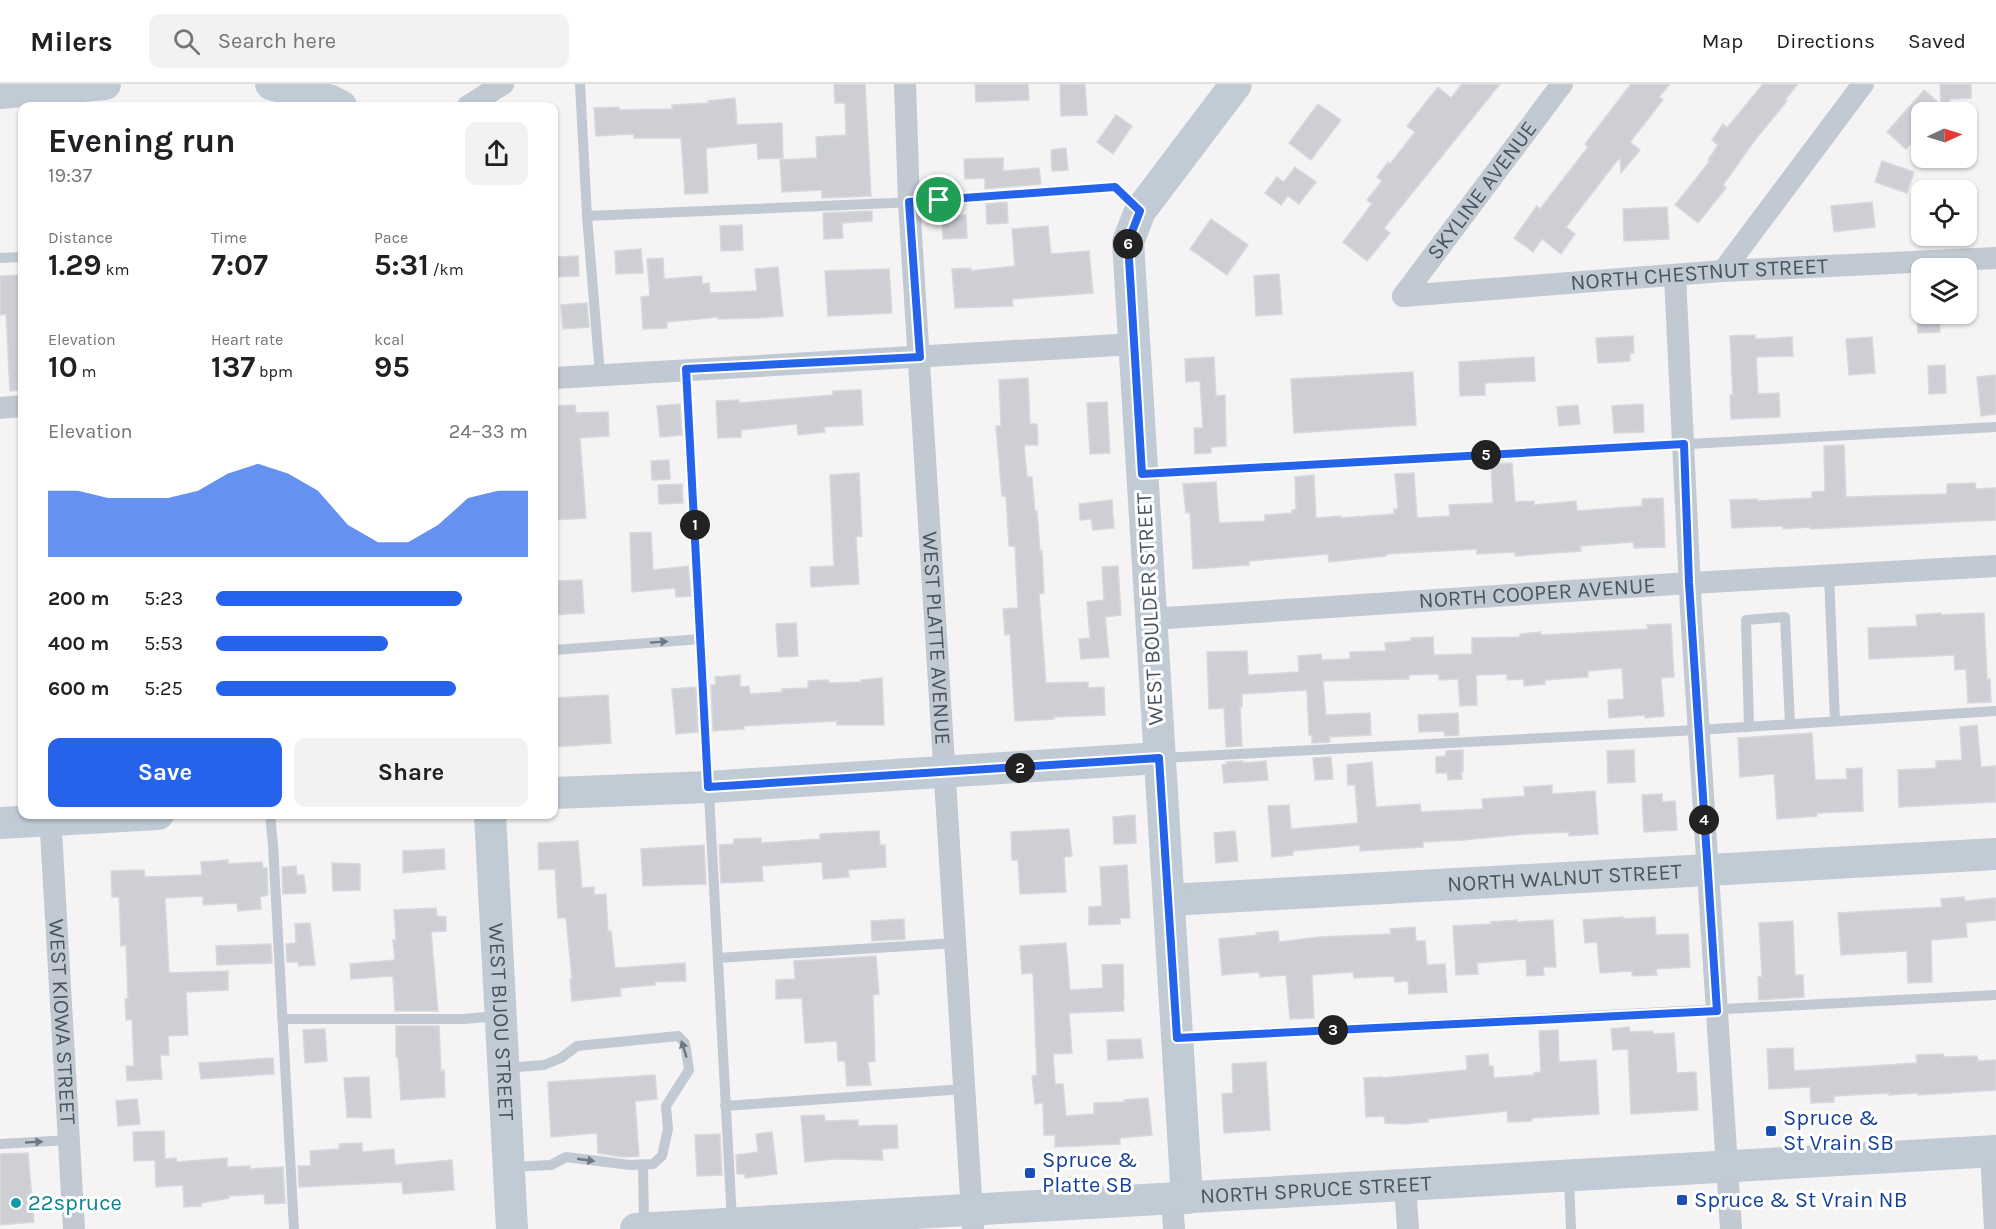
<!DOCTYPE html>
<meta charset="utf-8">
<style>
body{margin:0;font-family:Karla,sans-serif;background:#f2f2f2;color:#202124;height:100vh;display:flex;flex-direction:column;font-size:22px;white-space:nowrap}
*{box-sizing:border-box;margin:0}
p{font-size:20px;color:#757577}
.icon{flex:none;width:33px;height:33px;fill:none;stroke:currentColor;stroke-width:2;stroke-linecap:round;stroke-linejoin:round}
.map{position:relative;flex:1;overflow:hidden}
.drawer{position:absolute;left:18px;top:18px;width:540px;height:717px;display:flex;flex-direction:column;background:#fff;border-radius:12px;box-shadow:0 2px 4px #0004}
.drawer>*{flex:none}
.needle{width:39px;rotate:86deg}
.fabs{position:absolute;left:1911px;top:18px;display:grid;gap:12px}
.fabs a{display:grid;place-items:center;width:66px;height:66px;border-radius:12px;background:#fff;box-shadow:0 2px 4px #0004;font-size:30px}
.pin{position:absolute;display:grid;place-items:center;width:51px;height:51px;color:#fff;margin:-26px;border:3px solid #fff;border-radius:50%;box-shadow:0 2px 6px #0007}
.km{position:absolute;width:30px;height:30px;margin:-15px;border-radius:50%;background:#222;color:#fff;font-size:16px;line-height:30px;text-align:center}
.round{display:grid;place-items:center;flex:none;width:63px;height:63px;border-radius:12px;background:#f2f2f2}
.head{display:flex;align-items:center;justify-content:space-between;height:102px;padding:0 30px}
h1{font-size:33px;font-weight:700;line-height:45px}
.figures{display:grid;grid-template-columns:repeat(3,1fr);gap:9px;height:102px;padding:6px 30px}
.figures div{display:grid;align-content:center}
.figures b{font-size:30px;font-weight:700}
.figures small{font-size:16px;font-weight:400}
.figures p{font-size:16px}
.chart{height:168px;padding:12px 30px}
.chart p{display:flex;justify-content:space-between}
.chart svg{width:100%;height:108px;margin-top:6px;fill:#2563eb;opacity:.7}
.button{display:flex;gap:12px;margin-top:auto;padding:12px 30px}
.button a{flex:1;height:69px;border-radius:12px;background:#2563eb;color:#fff;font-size:24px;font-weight:700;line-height:69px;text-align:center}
.button a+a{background:#f2f2f2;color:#202124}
ul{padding:0 30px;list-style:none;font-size:20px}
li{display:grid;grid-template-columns:96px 72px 1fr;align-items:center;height:45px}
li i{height:15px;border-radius:8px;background:#2563eb}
header{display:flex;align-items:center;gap:36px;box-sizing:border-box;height:84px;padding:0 30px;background:#fff;border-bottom:2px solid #e0e0e0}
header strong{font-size:28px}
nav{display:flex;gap:33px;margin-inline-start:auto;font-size:21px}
.search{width:420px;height:54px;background:#f2f2f2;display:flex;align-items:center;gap:15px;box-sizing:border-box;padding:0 21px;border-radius:12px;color:#757577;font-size:22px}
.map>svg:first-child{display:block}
.building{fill:#cdcfd5;stroke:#d7d9de;stroke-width:1.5}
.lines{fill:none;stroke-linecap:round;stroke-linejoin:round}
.lane{stroke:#c1cad2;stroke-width:10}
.street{stroke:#c1cad2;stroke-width:22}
.secondary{stroke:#c1cbd6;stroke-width:32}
.oneway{fill:#6e7983}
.route-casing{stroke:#fff;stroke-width:12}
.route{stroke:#2563eb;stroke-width:8}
.transit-dot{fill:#1a4fb4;stroke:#fff;stroke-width:2}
.culture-dot{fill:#0f9aa8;stroke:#fff;stroke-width:2}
.labels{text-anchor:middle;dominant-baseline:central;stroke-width:6;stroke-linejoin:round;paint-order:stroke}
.street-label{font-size:22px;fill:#4a5661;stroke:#fff}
.transit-label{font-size:22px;fill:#164399;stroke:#fff;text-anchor:start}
.culture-label{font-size:22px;fill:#0d838f;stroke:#fff;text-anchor:start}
</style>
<header>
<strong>Milers</strong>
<div class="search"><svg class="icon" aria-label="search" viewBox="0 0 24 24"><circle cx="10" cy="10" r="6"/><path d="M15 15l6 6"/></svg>Search here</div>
<nav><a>Map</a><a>Directions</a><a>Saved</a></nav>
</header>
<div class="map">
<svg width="1996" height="1145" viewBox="0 0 1996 1145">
<rect width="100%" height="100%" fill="#f5f3f3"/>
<path class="building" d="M834 0H865L871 112 822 114V106L782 108 780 76 817 74 816 53 846 51 845 19H835Z
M975 0H1028L1029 16 976 18Z
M1060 0H1085L1087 31 1061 32Z
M1462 0H1500L1384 144 1390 149 1367 177 1343 158 1372 120 1367 116 1382 97 1377 93 1388 78 1390 80 1415 48 1407 42 1438 3 1451 14Z
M1631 0H1670L1659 13 1663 16 1630 58 1640 66 1621 89 1620 73 1566 143 1575 150 1561 170 1542 155 1533 168 1514 154 1537 122 1540 125 1588 63 1585 60Z
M1763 0H1798L1785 16 1787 17 1755 56 1723 101 1726 104 1698 139 1675 121 1710 77 1708 76 1718 61 1712 56 1723 40 1727 44Z
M1940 0H1971V14L1951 15 1943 24 1949 28H1922V48L1906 65 1887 48 1924 6 1941 21Z
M735 14 737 41 782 39 783 74 758 75 757 59 706 64 708 109 685 110 681 54H634V50L596 52 594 24 619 23V26L672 25V21L709 19 708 17Z
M1318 20 1341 36 1311 76 1289 59Z
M1116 31 1132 42 1113 70 1097 58Z
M1066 64 1068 86 1052 87 1051 66Z
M1003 74V87L1039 84 1041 100 985 105V94L965 95 964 75Z
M1882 77 1914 88 1907 109 1875 98Z
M1295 83 1316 98 1299 120 1288 112 1281 121 1265 109 1277 93 1284 98Z
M1007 118 1008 139 987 140 986 120Z
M1872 118 1875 143 1834 148 1831 122Z
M1667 123 1669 155 1624 157 1623 125Z
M872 127V137L842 139 843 154 824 155 823 129Z
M966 131 967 154 943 155 942 133Z
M1211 135 1248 161 1227 191 1190 165Z
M742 141 743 166 721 167 720 142Z
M1048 142 1051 170 1089 167 1093 209 1012 215 1013 222 955 224 952 185 971 184V187L1015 182 1012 145Z
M641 165 643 189 616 190 615 167Z
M578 172 579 192 558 193 556 173Z
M663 174 664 195 702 192V200L709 199 710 209 757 207 755 185 778 183 783 232 758 234 718 235V233L667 238V244L643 245 641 213 650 212 647 175Z
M889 185 892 229 828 232 825 187Z
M1279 190 1282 230 1256 232 1254 192Z
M20 191 22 230V306L10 307 6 230 0 231V192Z
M587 219 589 243 563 245 561 221Z
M1917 230H1939L1940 248 1918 249Z
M1755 251V255L1792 253 1793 272 1756 273 1758 310 1779 309 1780 333 1731 335 1730 311H1733L1730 252Z
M1633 252 1634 269H1630V277L1598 279 1596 254Z
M1872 253 1875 289 1849 291 1846 255Z
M1214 273 1216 312 1225 311 1226 362 1211 363V369L1195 370 1194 344H1203L1200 297 1186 298 1185 275Z
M1534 273 1535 297 1485 299V311L1460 312 1459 278Z
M1945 281 1946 309 1929 310 1928 282Z
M1413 288 1416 341 1294 349 1291 295Z
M1996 291V330L1981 332 1977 293Z
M1028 294 1030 340H1037L1038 361H1024L1027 393H1032L1035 428 1037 427 1040 468 1042 467 1044 509 1039 510 1046 599 1088 598V604L1104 603 1105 631 1054 633V635L1015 637 1010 550 1005 551 1003 525 1018 524 1015 462H1009L1006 412H1002L996 342H1001L999 296Z
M861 306 863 341 824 343 825 348 798 351 797 340 741 346V353L718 354 716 317 739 316V319L833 311V307Z
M1107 318 1110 369 1090 370 1087 319Z
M680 320 682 351 660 353 657 322Z
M1643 320 1644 348 1614 349 1612 322Z
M575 321 576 329 608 328 609 352 580 354 586 434 554 436V322Z
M1578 321 1580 340 1559 342 1557 323Z
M1844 361 1846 413 1947 410V400L1975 399 1976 405 1996 404V436L1810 445V443L1783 445V442L1732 444 1730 416 1757 415V417L1812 414V408L1825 407 1824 362Z
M669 376 670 395 652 396 651 377Z
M1512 379 1515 418 1534 417V421L1576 417 1577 427 1642 422V415L1663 414 1665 463 1634 464 1633 458 1580 462 1581 467 1515 472V468L1477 470V465L1386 470V472L1329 478 1328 470 1249 477V481L1193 485 1190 428 1186 429 1183 400 1216 398 1219 439 1265 437V431L1292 429V426L1296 425 1295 393 1314 391 1316 434 1341 432V434L1394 430V425H1398L1395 390 1414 389 1417 434 1450 432 1449 421 1493 419 1491 380Z
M859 389 862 452 856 453 859 500 811 503 810 483 834 482 830 391Z
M682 400 683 419 659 420 658 401Z
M1112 416 1114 444 1093 446 1091 435 1080 436 1079 420Z
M651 448 653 486 688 482 691 512 676 513 675 504 632 508 630 449Z
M1118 482 1121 531 1105 533 1109 573 1081 575 1079 555 1090 554 1087 518 1104 516 1102 483Z
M582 496 584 529 554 531V497Z
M1941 529V531L1984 529 1987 595H1990L1991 618 1968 619 1966 585 1955 586 1954 571 1869 575 1868 544 1917 542 1916 531Z
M796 539 798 572 778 573 776 540Z
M1671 540 1674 593 1661 594 1664 632 1645 634V631L1609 634 1608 616 1624 615 1622 584 1588 587V593L1545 596V600L1524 602V595L1507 596V590L1476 591 1477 621 1460 622 1458 595 1439 596V590L1409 591V595L1323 597 1326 631 1370 629 1371 651 1329 653 1330 658 1312 659V651H1309L1307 606 1242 610V623H1240L1242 662 1226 663 1224 624 1209 625 1207 568 1247 567 1248 591 1299 588 1298 572 1321 570 1322 576 1350 575V568L1386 567 1385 559 1411 557V554L1433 553 1434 571 1472 570V554L1520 553V550L1541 548V551L1648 545 1647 541Z
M740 591V603L749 602 750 610 782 608V605L808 604V597L829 596V599L861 598V596L882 594 884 641H837V637L744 642V645L713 647 711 601H716L715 593Z
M696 603 698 648 676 650 672 605Z
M608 611 611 659 554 663V614Z
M1458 629 1459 651 1445 652 1444 647 1419 648 1418 631Z
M1977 641 1981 683 1996 682V718L1899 723 1898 686 1936 684V677L1962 676 1960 643Z
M1812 649 1815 696 1847 695 1846 685 1862 684 1863 727 1817 729V732L1777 735 1774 690 1740 693 1738 654Z
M1463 666V688H1461L1462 695 1448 696 1447 689H1436V673L1446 672V667Z
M1634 666 1635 698 1608 699 1607 667Z
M1331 673 1333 695 1315 696 1313 674Z
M1243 677V679L1266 677 1268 696 1224 699 1222 681 1227 680 1226 678Z
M1372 678 1376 723 1420 720 1421 728 1483 725 1482 715 1525 712 1524 703 1552 701V710L1595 707 1598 750 1569 752V748L1527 750 1463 756 1423 758V763L1360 767V761L1293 767V771L1272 773 1268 722 1289 721 1291 745 1358 739 1355 701H1348L1347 681Z
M1662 710V718L1675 717 1677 746 1644 748 1642 711Z
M1135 731 1136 759 1114 760 1113 733Z
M1069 745 1072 772 1064 773 1066 808 1020 810 1018 776H1012L1011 748Z
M879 747 880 761H885L886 783 848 786 849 793 823 795 822 778 762 782 763 797 721 799 719 761 734 760V755L761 754V759L820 755V750Z
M1235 747 1238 777 1216 779 1214 749Z
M578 757 582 804 594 803V811L606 810 608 847H611L615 884 685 879 686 897 655 898V901L620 904 621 912 572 917 570 895H572L566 834H558L555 785 539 786 538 759Z
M704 761 706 800 643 802 641 765Z
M444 765 445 785 403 789V767Z
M228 776V780L262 778 263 784H267L268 811 260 813 261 825 238 827 237 819 203 821V812L165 814 169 889 228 887V906L186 908 188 951 168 952 169 971H160L162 995 127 997 126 982H134L132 935 126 936 125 915 128 914 126 861 121 862 119 813H112L111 787 144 786 145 793 202 791 201 778Z
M332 779 360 780V806L333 807Z
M1127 781 1130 834H1120V840L1089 841V823L1102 822 1100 783Z
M296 782 297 791H304L306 809 283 810 282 783Z
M1964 813 1965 817 1996 814V836L1966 839 1967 853 1931 856 1932 898 1908 899 1907 867 1841 871 1838 829 1942 823 1941 815Z
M436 824 437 832 446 833V847L431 848 438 927H395L393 892 351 895 350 880 395 876 393 856H396L394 826Z
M1623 833V835L1655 833 1656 851 1688 850 1690 883 1656 885 1657 891 1632 892V887L1600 889 1597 858 1585 859 1583 836Z
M904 835 905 855 872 857 871 837Z
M1517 836V838L1553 836 1556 883H1543L1544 891 1527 892 1526 875 1477 879 1478 890 1456 891 1453 842 1491 840 1490 838Z
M1793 837 1795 891H1803L1804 913 1759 916 1758 893H1762L1759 839Z
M310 839 315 881 299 882 298 878H287L286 860 296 859 295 840Z
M1415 843 1416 857H1425L1427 881 1445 880 1447 908 1409 910 1408 897 1395 898 1394 892 1354 894 1353 888 1312 891 1314 934 1290 935 1286 891 1260 893 1259 888 1222 891 1219 855 1257 851 1256 849 1278 847 1279 858 1319 853 1391 850 1390 845Z
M1066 859 1070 906 1103 904 1102 881 1123 880 1124 915H1123L1124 927 1069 929 1072 969 1053 970 1055 1000H1063L1066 1032 1094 1030V1019L1125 1018 1124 1016 1148 1014 1152 1051 1120 1054V1060L1055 1063V1051H1044L1043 1019 1035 1020 1032 992 1037 991 1033 889 1022 890 1020 862Z
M271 860 272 879 217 881 216 862Z
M876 872 879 910 873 911 875 977 868 978 871 1001 847 1002 845 977H838L837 957 805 959 802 914 776 915V896L795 895 794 877Z
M396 942H439L441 987 444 986 445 1013 401 1016 398 973H396Z
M1629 943 1630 948 1653 947V950L1674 949 1677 989 1696 988 1698 1026 1631 1030 1628 965 1613 966 1611 945Z
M325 945 327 977 305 979 303 946Z
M1558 946 1559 978 1596 976 1599 1030 1532 1034V1037L1508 1038 1507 1027 1428 1035V1038L1402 1040 1385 1039 1384 1032 1366 1033 1364 994 1382 993V994L1467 986 1466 972 1488 970 1489 982H1493L1494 994 1534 991V989L1541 988 1539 947Z
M1141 955 1143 974 1108 976 1107 956Z
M1793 964 1794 987 1917 979 1916 971 1943 970V973L1977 972 1978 977 1996 976V1006L1918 1011V1009L1889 1011V1009L1834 1012V1018L1811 1019 1810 1003 1769 1005 1767 965Z
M273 974 274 990 201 995 199 979Z
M1266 978 1270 1046 1224 1049 1222 1010 1233 1009 1232 980Z
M655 991 657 1015 635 1017 639 1072 624 1073 598 1069 597 1049 551 1053 548 998Z
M369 993 371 1034 347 1033 344 994Z
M137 1015 140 1040 118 1042 116 1017Z
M824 1031 825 1037 858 1036V1042L897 1041 898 1064 882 1065 883 1076 834 1075 805 1078 801 1032Z
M164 1047 165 1075 176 1074 177 1078 227 1074V1083L250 1082V1085L283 1083 285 1119 265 1120 264 1110 229 1112V1114L201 1119V1122L184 1123 183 1101 156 1103 155 1076 134 1077 133 1048Z
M772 1048 777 1090 745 1094V1090H737L736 1071 758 1068 756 1050Z
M720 1050 722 1091 697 1092 695 1051Z
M362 1059V1068L394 1065 395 1081 452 1076 454 1106 403 1110 402 1098 299 1103 298 1082H311L310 1067 339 1065V1060Z
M28 1069 34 1138 0 1141V1070Z"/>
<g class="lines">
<path class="lane" d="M580 0 587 132 600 291
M587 132 892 119 1115 103 1138 125
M0 174 22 173
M686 285 732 1136
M1145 390 1996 343
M1829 491 1835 637
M554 566 701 555
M1749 643 1746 536 1785 533 1790 640
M1162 674 1698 646 1996 627
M270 730 273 761 294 1145
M718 874 955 859
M282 935H464L497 932
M1181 953 1996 911
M506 984 544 981 561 974 577 962 678 952 685 959 689 986 666 1022 668 1045 662 1072 653 1080 630 1081 566 1073 551 1081 511 1083
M725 1022 964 1005
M0 1060 69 1056
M643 1081 644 1141
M1569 1094 1571 1145"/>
<g class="street">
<path id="s1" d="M905 0 909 118 973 1145"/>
<path d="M468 22 503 0"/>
<path d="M1723 187 1863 0"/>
<path d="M1675 192 1691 526 1731 1145"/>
<path id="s2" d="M1403 212 1723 187 1996 174"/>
<path id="s3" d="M1403 212 1562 0"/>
<path d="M554 294 1134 260"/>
<path d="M0 324 22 322"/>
<path id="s4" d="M1151 535 1674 500 1996 482"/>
<path id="s5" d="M50 730 74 1145"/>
<path d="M1991 1068 1995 1145"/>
<path d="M1405 1101 1408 1145"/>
<path d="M1172 1115 1174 1145"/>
</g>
<g class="secondary">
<path d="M271 0 331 17 341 22"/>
<path d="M0 9 105 0"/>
<path d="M554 709 708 703 1159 674"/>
<path id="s6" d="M490 730 512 1145"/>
<path d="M0 739 158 730"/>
<path id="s7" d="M1169 816 1996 770"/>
<path d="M1187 1114 1128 158 1140 127 1236 0"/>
<path id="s8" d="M636 1145 1996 1067"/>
</g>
</g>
<defs><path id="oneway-solid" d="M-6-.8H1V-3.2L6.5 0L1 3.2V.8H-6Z" transform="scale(1.5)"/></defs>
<g class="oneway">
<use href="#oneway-solid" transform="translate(659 558) rotate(-4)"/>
<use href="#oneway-solid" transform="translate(684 965) rotate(-107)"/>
<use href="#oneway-solid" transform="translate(34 1058) rotate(-3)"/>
<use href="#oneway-solid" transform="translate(586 1076) rotate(8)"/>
</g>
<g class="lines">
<defs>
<path id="route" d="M1115 103 1140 127 1128 158 1142 390 1684 360 1689 499 1717 927 1177 954 1159 674 708 703 686 285 920 273 909 118Z"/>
</defs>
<use href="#route" class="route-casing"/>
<use href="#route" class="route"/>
</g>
<g class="transit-dot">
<rect x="1765" y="1041" width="12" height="12" rx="3"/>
<rect x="1024" y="1083" width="12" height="12" rx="3"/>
<rect x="1676" y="1110" width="12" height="12" rx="3"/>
</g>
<circle class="culture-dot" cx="16" cy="1119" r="6"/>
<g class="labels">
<g class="street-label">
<text stroke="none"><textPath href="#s3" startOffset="132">SKYLINE AVENUE</textPath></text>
<text stroke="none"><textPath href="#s2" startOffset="297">NORTH CHESTNUT STREET</textPath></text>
<text stroke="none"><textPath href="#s4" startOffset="387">NORTH COOPER AVENUE</textPath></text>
<text transform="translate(1150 525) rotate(-93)">WEST BOULDER STREET</text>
<text stroke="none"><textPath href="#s1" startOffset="555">WEST PLATTE AVENUE</textPath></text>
<text stroke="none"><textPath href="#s7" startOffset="396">NORTH WALNUT STREET</textPath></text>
<text stroke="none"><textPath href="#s5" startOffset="208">WEST KIOWA STREET</textPath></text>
<text stroke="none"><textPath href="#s6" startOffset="208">WEST BIJOU STREET</textPath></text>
<text stroke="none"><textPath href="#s8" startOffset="681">NORTH SPRUCE STREET</textPath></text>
</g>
<g class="transit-label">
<text x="1783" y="1034">Spruce &amp;<tspan x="1783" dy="25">St Vrain SB</tspan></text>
<text x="1042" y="1076">Spruce &amp;<tspan x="1042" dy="25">Platte SB</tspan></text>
<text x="1694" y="1116">Spruce &amp; St Vrain NB</text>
</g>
<g class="culture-label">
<text x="28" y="1119">22spruce</text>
</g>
</g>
</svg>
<div class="fabs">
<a><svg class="needle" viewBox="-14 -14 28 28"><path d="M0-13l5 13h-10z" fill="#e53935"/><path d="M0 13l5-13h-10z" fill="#757577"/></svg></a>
<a><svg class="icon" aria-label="locate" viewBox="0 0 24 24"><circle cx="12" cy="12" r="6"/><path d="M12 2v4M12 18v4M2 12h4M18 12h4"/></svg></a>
<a><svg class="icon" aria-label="layers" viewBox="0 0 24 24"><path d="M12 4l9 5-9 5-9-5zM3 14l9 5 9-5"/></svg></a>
</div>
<div class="pin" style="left:939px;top:116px;background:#1e9e55"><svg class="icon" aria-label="arrive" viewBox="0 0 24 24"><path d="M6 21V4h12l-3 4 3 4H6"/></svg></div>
<b class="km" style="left:695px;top:441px">1</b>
<b class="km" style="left:1020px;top:684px">2</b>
<b class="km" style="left:1333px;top:946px">3</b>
<b class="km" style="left:1704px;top:736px">4</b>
<b class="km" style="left:1486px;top:371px">5</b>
<b class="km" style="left:1128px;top:160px">6</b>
<section class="drawer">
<div class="head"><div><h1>Evening run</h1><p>19:37</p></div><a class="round"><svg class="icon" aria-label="share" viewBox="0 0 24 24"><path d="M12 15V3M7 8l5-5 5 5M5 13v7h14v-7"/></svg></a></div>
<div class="figures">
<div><p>Distance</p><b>1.29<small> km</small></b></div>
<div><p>Time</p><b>7:07</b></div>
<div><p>Pace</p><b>5:31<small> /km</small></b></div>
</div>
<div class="figures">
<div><p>Elevation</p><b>10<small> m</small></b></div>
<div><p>Heart rate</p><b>137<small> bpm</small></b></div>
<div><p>kcal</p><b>95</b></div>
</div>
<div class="chart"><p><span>Elevation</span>24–33 m</p>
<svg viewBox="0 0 160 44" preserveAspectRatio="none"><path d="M0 44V17L10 17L20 20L30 20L40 20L50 17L60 10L70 6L80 10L90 17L100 31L110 38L120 38L130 31L140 20L150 17L160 17V44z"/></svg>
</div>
<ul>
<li><b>200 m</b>5:23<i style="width:79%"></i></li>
<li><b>400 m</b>5:53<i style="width:55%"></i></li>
<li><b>600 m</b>5:25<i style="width:77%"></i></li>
</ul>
<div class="button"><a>Save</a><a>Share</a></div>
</section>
</div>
